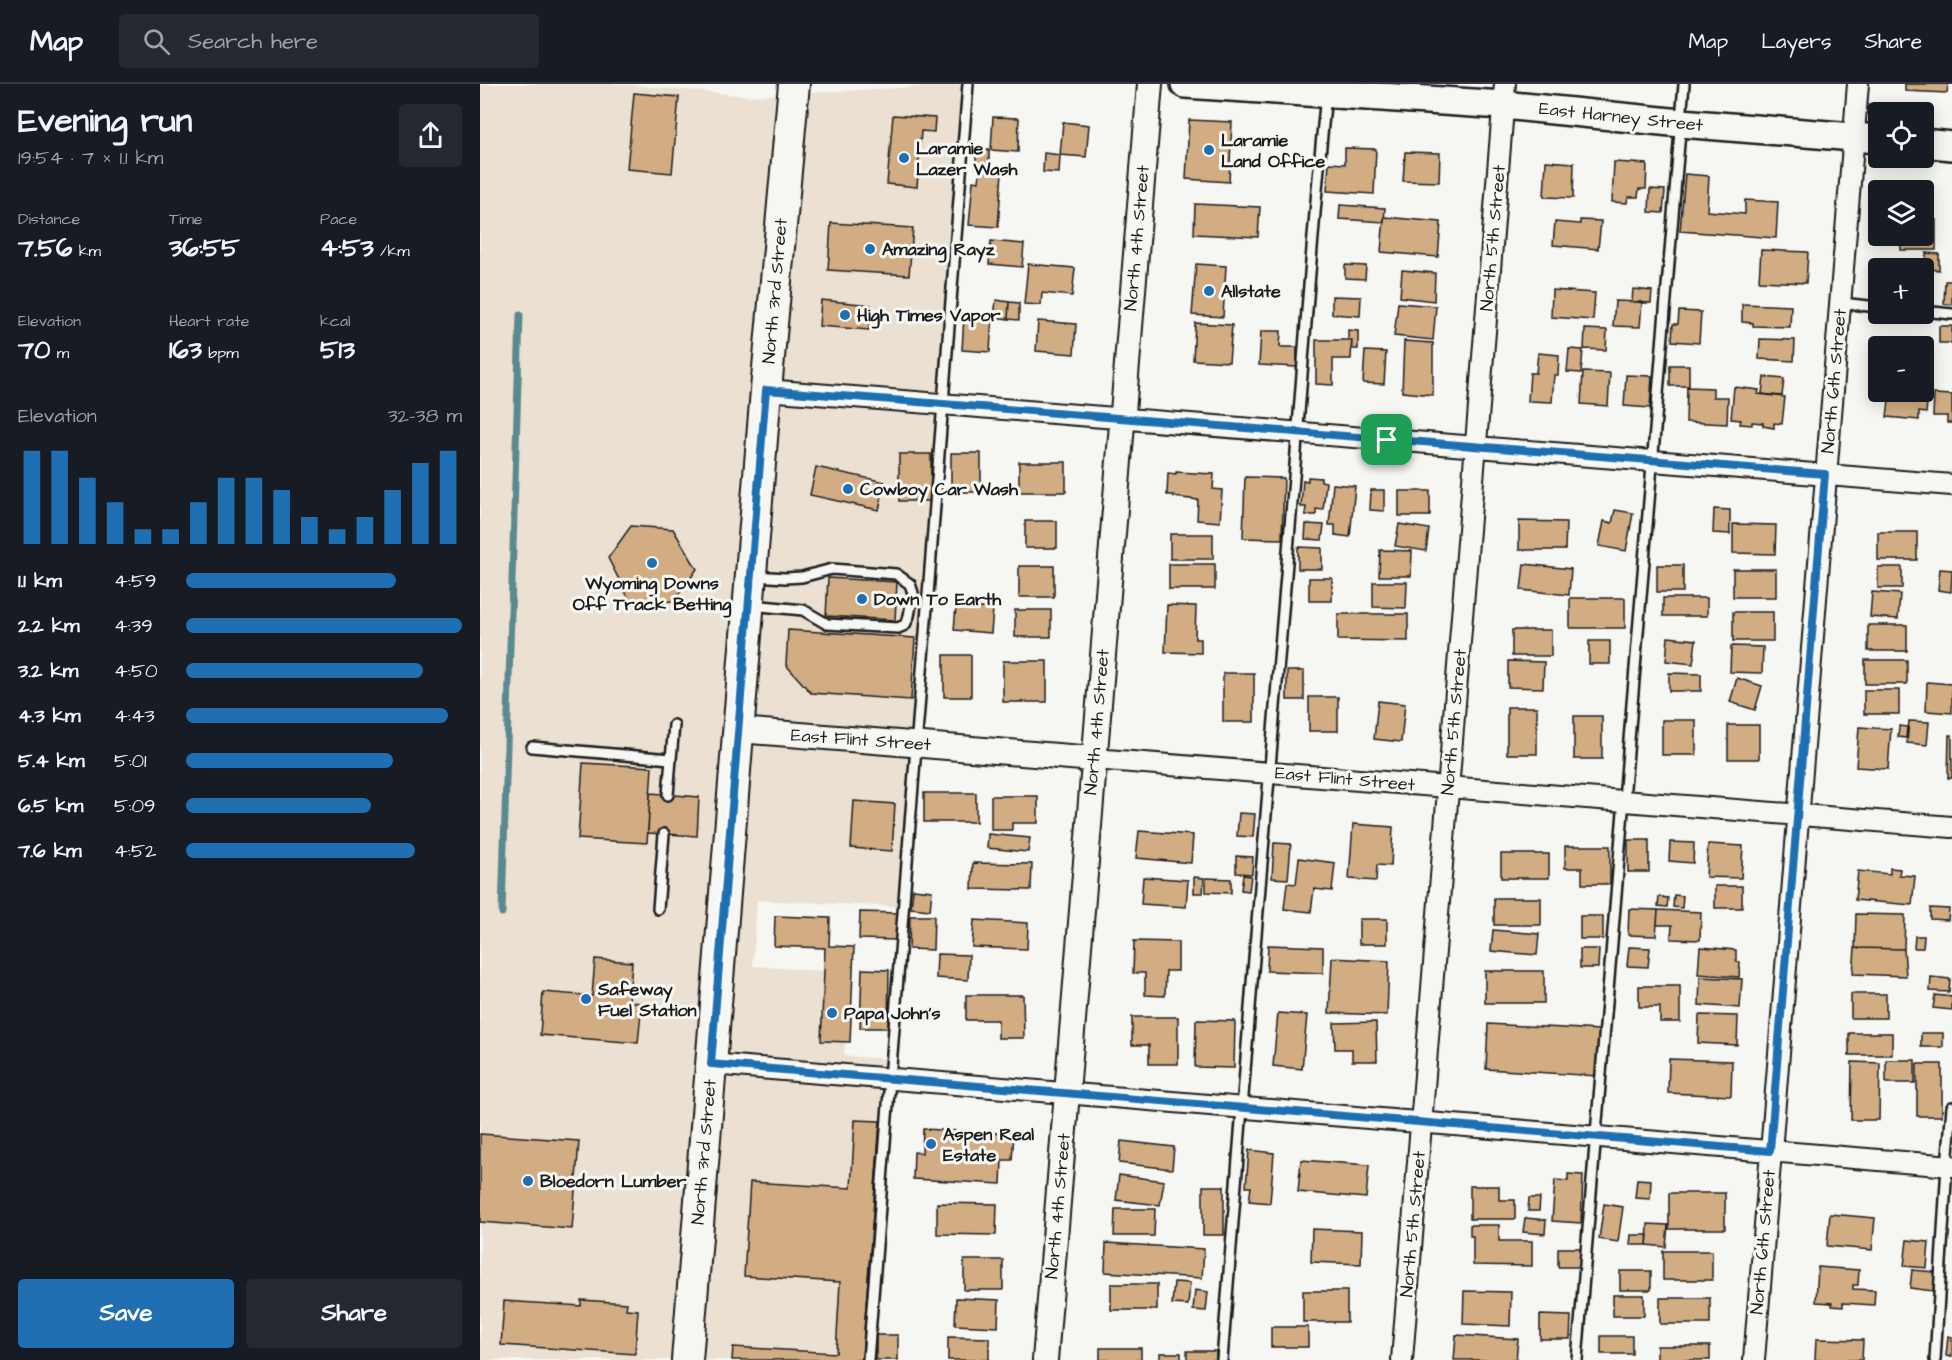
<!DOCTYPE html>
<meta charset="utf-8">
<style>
body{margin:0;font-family:"Architects Daughter",sans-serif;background:#242831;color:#f1f3f6;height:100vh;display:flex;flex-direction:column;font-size:22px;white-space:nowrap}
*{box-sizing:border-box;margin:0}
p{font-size:20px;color:#9ea1a6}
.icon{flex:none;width:33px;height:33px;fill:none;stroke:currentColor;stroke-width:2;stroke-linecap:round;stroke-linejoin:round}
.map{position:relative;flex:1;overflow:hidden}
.details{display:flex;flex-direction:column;background:#171b24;width:480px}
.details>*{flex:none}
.tools{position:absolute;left:1388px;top:18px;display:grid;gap:12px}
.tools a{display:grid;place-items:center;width:66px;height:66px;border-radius:6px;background:#171b24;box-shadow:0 3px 15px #0003;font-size:30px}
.pin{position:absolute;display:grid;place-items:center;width:51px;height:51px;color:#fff;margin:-26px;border-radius:12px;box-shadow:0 3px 9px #0006}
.round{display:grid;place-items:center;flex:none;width:63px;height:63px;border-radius:6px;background:#242831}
.headline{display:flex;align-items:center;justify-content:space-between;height:102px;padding:0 18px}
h1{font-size:33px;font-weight:800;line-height:45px}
.metrics{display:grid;grid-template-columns:repeat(3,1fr);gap:9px;height:102px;padding:6px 18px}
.metrics div{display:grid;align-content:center}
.metrics b{font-size:26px;font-weight:800}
.metrics small{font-size:16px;font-weight:400}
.metrics p{font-size:16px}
.chart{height:168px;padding:12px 18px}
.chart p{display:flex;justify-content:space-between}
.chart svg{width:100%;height:108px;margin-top:6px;stroke:#1f6fb2;stroke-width:6}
.button{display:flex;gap:12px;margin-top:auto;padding:12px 18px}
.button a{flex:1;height:69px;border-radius:6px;background:#1f6fb2;color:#fff;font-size:24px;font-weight:800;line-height:69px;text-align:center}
.button a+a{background:#242831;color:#f1f3f6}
ul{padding:0 18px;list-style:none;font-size:20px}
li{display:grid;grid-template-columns:96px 72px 1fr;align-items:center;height:45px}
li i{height:15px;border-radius:8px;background:#1f6fb2}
header{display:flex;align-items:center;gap:36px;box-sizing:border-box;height:84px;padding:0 30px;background:#171b24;border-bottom:2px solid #363941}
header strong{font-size:28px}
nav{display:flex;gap:33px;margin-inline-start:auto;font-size:21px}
.search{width:420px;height:54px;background:#242831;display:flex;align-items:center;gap:15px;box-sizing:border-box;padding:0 21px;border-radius:6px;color:#9ea1a6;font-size:22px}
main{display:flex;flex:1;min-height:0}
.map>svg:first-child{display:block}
.built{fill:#ebe0d1}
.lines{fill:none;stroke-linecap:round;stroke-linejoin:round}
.stream{stroke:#5a8a90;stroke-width:7}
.building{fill:#d2ac83;stroke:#1c1c1c;stroke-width:1.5}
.service-casing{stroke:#1c1c1c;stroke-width:14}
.minor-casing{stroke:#1c1c1c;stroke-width:24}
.tertiary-casing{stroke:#1c1c1c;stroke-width:28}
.secondary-casing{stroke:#1c1c1c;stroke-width:32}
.primary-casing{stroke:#1c1c1c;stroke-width:34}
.service{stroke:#f6f6f2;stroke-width:9}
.minor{stroke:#f6f6f2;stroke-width:20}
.tertiary{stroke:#f6f6f2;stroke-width:24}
.secondary{stroke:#f6f6f2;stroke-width:27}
.primary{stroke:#f6f6f2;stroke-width:30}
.route-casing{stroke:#fff;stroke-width:12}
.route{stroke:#1f6fb2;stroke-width:8}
.poi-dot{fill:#1f6fb2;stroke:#f6f6f2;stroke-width:2}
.labels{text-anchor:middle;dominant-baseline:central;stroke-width:6;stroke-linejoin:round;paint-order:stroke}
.street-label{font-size:18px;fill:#1c1c1c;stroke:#f6f6f2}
.poi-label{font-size:18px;font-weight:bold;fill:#1c1c1c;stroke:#f6f6f2;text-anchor:start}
</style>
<header>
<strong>Map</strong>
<div class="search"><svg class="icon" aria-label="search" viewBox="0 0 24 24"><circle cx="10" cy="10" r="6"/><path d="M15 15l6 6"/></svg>Search here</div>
<nav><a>Map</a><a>Layers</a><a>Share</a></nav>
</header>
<main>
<section class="details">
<div class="headline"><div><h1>Evening run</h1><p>19:54 · 7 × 1.1 km</p></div><a class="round"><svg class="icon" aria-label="share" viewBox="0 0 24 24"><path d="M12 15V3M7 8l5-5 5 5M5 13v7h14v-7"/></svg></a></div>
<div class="metrics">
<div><p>Distance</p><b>7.56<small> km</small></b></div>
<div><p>Time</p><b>36:55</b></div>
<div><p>Pace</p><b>4:53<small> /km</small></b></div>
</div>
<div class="metrics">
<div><p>Elevation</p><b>70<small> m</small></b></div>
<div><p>Heart rate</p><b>163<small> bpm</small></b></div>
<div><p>kcal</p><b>513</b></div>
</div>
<div class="chart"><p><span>Elevation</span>32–38 m</p>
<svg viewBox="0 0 160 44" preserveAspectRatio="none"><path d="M5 44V6M15 44V6M25 44V17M35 44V27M45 44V38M55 44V38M65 44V27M75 44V17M85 44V17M95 44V22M105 44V33M115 44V38M125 44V33M135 44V22M145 44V11M155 44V6"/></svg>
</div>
<ul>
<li><b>1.1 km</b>4:59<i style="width:76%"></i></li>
<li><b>2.2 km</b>4:39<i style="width:100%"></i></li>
<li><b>3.2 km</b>4:50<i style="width:86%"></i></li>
<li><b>4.3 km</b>4:43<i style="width:95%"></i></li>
<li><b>5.4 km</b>5:01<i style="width:75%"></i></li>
<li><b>6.5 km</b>5:09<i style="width:67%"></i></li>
<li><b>7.6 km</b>4:52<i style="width:83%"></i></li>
</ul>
<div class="button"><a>Save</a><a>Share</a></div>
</section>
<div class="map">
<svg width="1472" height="1276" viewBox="0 0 1472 1276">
<rect width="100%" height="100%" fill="#f6f6f2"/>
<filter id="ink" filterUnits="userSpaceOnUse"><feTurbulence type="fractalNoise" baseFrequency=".0167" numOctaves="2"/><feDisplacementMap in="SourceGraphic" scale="12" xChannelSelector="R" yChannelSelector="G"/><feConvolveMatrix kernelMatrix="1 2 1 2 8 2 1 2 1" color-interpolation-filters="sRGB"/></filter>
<g filter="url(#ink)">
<path class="built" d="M0 0H141L269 12 488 0 423 823 277 816 273 882 369 889 364 972 411 975 388 1276H0Z"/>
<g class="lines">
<path class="stream" d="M22 829 40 231"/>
</g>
<path class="building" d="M1425 0H1468L1467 9 1425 7Z
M154 9 199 13 192 89 147 85Z
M413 31 455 34 454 48 441 47 437 103 407 100Z
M513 33 539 34 538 68 511 66Z
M709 36 752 38 749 98 706 95Z
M583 38 609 41 606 73 580 71Z
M865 64 896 65 894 110 847 107 849 79 865 80Z
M496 65H509V84H496Z
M925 68 960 69 959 98 923 97Z
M564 69 580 71 579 89 563 88Z
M1066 77 1094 79 1093 114 1064 113Z
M1134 78 1167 80 1166 105H1159L1158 113H1148L1147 119 1132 118Z
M500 87 522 89 518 143 489 141 493 97 499 98Z
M1205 90 1229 92 1227 127 1265 130V116L1298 118 1296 154 1200 147Z
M1170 105 1185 106 1183 129 1169 128Z
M715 120 780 123 778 153 714 150Z
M860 121 905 124 904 138 859 135Z
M904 133 961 138 958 173 901 168Z
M1100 136 1121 137 1118 165 1073 161 1075 138 1100 140Z
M1443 136H1456V166H1421V152H1443Z
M351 139 433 144 429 191 348 186Z
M511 157 544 160 542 183 509 180Z
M1281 166 1328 168 1326 199 1279 197Z
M1446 169 1459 170V186L1446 185Z
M548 180 595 184 592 212 562 209 561 221 544 220Z
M716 180 746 182 743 233 712 231Z
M865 181 886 182 885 195 865 194Z
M922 186 955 189 954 217 920 213Z
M1465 197H1472V221L1464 220Z
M1153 205 1172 207 1171 219 1152 218Z
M1072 206 1115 209 1113 236 1071 233Z
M852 212 881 213 880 232 852 230Z
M341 216 391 221 389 246 339 242Z
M516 216 529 218 528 235 514 233Z
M1135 217 1162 218 1160 243 1133 242Z
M529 218 539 219V236L528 235Z
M918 219 956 222 953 256 914 252Z
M1262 220 1311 222 1310 243 1273 242V239L1262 238Z
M1199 227 1221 228 1219 259 1192 257 1193 240H1198Z
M484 232 512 233 510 268 482 266Z
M558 237 596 240 594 270 556 267Z
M715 239 752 241 749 278 713 276Z
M1459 242H1472V259H1459Z
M1105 245 1127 246 1126 266 1104 265Z
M868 246 878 247V265H871L872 256H868Z
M781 247H801L800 263H817V283L779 281Z
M1280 255 1315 256 1314 277 1279 275Z
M836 256H872L871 275H853V301L836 300Z
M924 257 953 259V311L922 308Z
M1089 265 1103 266 1101 289 1087 288Z
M885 267 906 268 904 300 883 299Z
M1058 269 1079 271 1078 291H1074L1072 318 1048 317 1050 289H1056Z
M1190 281H1209V302H1190Z
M1103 288 1130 289 1128 322 1101 320Z
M1146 291 1172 292 1170 324 1144 322Z
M1284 293 1304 295 1302 312 1282 310Z
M1207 303 1233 304V313H1248L1247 340 1206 338Z
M1254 303 1279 306 1278 310 1305 313 1302 340 1294 339V344L1283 342V339L1272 338V341L1260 340 1261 336 1251 335Z
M1410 308 1448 309 1446 329 1439 328V336L1407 333Z
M1454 310 1472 311V339H1467V332H1453Z
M471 369H501V408H471Z
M419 370H451V417H419Z
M539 378H586V408H539Z
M336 383 405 398 399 426 330 411Z
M696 388 734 390 733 405 742 406 740 438 717 436 718 416 694 413V411H687L688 389 696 390Z
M765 393 804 394 802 455 763 454Z
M828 393 841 394V397L846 398 843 426 836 425V431H825L826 423H821L823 396 828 397Z
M853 400 875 402 870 453 855 451V441H849Z
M891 406H904V427L890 426Z
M919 407H950V432H919Z
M1234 425 1250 426V450L1233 449Z
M1135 426 1153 429 1146 467 1119 462 1124 437 1132 439Z
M545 437H577V464H545Z
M1039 437 1086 438 1085 466H1039Z
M826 440 844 441 842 456 825 455Z
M919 440 949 445 946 467 915 462Z
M1253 440 1296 441 1295 470 1253 469Z
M151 442 193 445 217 485 194 517 151 519 128 474Z
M1398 448H1437V476H1398Z
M690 450H733V475H690Z
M818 463 842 464V485H818Z
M900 466 932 467 931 492H899Z
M689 480H735V505H689Z
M1044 480 1091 485 1089 511 1041 506Z
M1177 481H1203V508H1177Z
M539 482H574V513H539Z
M1398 483H1422V504H1398Z
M1253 485H1296V513H1253Z
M1460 485 1472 486 1471 508 1458 506Z
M348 494 417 498 415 536 346 532Z
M829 494H852V517H829Z
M893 498H927L926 524 893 523Z
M1392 508 1420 510 1418 535 1390 533Z
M1090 514H1145V544H1090Z
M1183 514H1227V532H1183Z
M687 521 716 522 715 555H721V569L685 568Z
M476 522 513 525 511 549 474 546Z
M535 526H571V553H535Z
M1253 528H1293V557H1253Z
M858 530H928V557L858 556Z
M1388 541H1427V567H1388Z
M308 546 435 554 431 616 331 609 306 581Z
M1032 546H1071V572H1032Z
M1188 553 1216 556 1213 580 1186 577Z
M1109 557H1130V580H1109Z
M1251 562 1283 563 1282 589 1250 588Z
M464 571H491V613H464Z
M1385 576H1427V600H1385Z
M523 577H567V618H523Z
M1028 577 1064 578 1063 604 1028 603Z
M807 587H824V616H807Z
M743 589H774V638H743Z
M1189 589 1221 590V607H1189Z
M1257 594 1282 602 1275 626 1250 618Z
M1447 598 1472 600V629L1446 627Z
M1384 606H1419V630H1384Z
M829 613H858V647H829Z
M898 617 925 620 921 658 894 655Z
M1027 623H1057V670H1027Z
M1094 632H1122V675H1094Z
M1182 636H1216V671H1182Z
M1429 637 1449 638 1447 661 1427 659Z
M1248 641H1279V675H1248Z
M1419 642 1427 643 1426 654 1418 653Z
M1379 643 1411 645 1408 685 1376 683Z
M1469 651H1472V694H1468Z
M103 679 172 683 167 759 98 755Z
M170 709 219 713 217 752 168 749Z
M444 709H496V738H444Z
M511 712H558V739H532V746H511Z
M374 717 415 720 412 767 371 764Z
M759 729 775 730 773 753 757 752Z
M873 740 913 743 911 782 897 781 896 797 869 795Z
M659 747 713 751 711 779 656 774Z
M508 750 550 754 548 768 507 764Z
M1148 756H1169V788H1148Z
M1190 758 1214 759 1213 779 1189 777Z
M794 759 811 760 808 795 792 794Z
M1228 760 1263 762 1261 794 1226 793Z
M1085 762H1130V800H1102V784H1085Z
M1021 770H1069V794H1021Z
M756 772 773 773 772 790 756 789Z
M819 774 855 779 852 807 834 805 831 828 804 825 807 799 816 800Z
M493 779 552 780 551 806 492 805Z
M1410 784 1420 785 1419 791 1435 792 1432 821 1375 816 1378 787 1410 790Z
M763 791 771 792 769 807 761 806Z
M663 793 708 796 706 823 661 820Z
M714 793 724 794 723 809H714Z
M726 794 751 795V809L726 808Z
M1235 802H1262V824H1235Z
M433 805 452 807 450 826 431 824Z
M1194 811 1203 812 1202 824 1193 823Z
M1179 813 1188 814 1187 823 1178 822Z
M1014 814H1061V841H1014Z
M1450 824 1469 825 1468 836 1450 835Z
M1149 825 1178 826 1176 852 1148 851Z
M1178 826 1221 828 1220 856 1191 855 1192 841H1177Z
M380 828 418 829 417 856 379 855Z
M1376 830 1425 831 1424 865 1375 864Z
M295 832 350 834 349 862 374 863 370 958 341 957 345 864 294 862Z
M430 832H454L453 866 429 865Z
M1100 832H1123V855H1100Z
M879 835H907V860H879Z
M494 836 548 839 547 865 492 863Z
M1013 846 1059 850 1057 871 1011 867Z
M1435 852H1444L1443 864H1434Z
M654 857 698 858V887H686L685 912 665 911V889H653Z
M788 861 843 863V889L787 887Z
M1149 863 1170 864 1168 883 1147 882Z
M1220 863 1256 866V877L1260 878 1259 893 1218 890Z
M1375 864 1424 865 1426 892 1373 890Z
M1100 865H1119L1118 884H1100Z
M457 870 489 871 488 896 456 894Z
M852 874 909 877 907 931 849 929Z
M115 875 152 878 149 918 162 919 158 959 60 951 63 908 112 912Z
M382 885 409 886 408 944H380Z
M1005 887H1064V919H1005Z
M1220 893 1262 895 1260 924 1219 921Z
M1451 893 1470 895 1469 908 1450 907Z
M1159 902H1200V938H1180V923H1159Z
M1371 910H1406V934H1371Z
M486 911H543L544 954H518V936H486Z
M1455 911 1472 913V926L1453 924Z
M798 929 827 931 822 985 793 982Z
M1219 931 1258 932 1257 961 1218 959Z
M652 933H698V980H669V961H652Z
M716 936 755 937 754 984 715 983Z
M896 938 897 977H872V965H855L854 939Z
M1008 940 1120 946 1118 992 1006 985Z
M1369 949H1412V971H1369Z
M1441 949H1463V963H1441Z
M1189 975 1252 977 1251 1012 1188 1009Z
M1406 976H1435V999H1406Z
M1372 978 1400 979 1399 1036H1371Z
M1437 980H1462V1032H1437Z
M375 1036 400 1037 382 1276H252L253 1263 356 1269 360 1198 264 1192 270 1098 371 1104Z
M443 1045 534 1050 532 1076H522L521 1100 433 1095 434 1068 442 1069Z
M0 1050 99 1057 92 1145 0 1138Z
M641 1057 694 1063 692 1085 639 1079Z
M769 1066 794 1069 790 1119 769 1117 771 1103H766Z
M821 1076 889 1081 886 1114 818 1108Z
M1088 1090 1103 1091 1101 1139 1072 1137 1075 1096 1088 1097Z
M639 1091 684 1097 680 1121 636 1116Z
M1157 1095 1171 1096 1170 1115 1155 1114Z
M723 1102H744V1151H723Z
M990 1102H1019V1116H1035V1135H990Z
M1189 1109H1245V1145H1189Z
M1049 1114H1060L1059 1127H1048Z
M457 1119 517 1120 516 1151 457 1150Z
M1124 1120 1143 1123 1138 1158 1119 1155Z
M635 1125H675L674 1152H634Z
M1350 1130 1395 1134 1392 1166 1347 1162Z
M1045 1134 1066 1136 1065 1150 1043 1148Z
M1168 1140 1188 1141 1186 1163 1167 1161Z
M990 1141H1019V1157H1052V1182L993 1181V1152H990Z
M832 1145 882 1147 881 1180 831 1178Z
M1151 1151H1168L1167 1161H1150Z
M1427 1156 1449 1158 1447 1184 1424 1182Z
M626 1159 724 1165 722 1194 625 1188Z
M1078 1164H1103V1183H1078Z
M1183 1167H1232V1196H1183Z
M484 1176H523V1206H484Z
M1338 1183 1379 1186 1378 1201H1373V1205L1395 1206 1394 1221 1363 1219V1223L1352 1222V1219L1336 1218Z
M1432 1186 1455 1188 1453 1207 1430 1204Z
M1140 1187H1171V1206H1140Z
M694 1198 710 1199 708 1221 692 1220Z
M631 1200H677V1226H631Z
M715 1206 728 1208 726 1227 713 1226Z
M823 1207H867V1238H823Z
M984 1207 1031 1208 1030 1242 983 1240Z
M1133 1211H1164V1232H1133Z
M476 1214 519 1216 518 1243 475 1241Z
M1180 1214H1230V1240H1180Z
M101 1216 147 1219 146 1225 158 1226 155 1270 21 1261 24 1217 101 1222Z
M1060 1231 1091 1232 1090 1255H1060Z
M791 1243H828V1263H791Z
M396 1251H418V1276H396Z
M976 1251 1038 1255 1036 1276H974Z
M1121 1252H1152V1270H1121Z
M1468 1252 1472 1253V1273L1466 1272Z
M468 1253 509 1254V1276H468Z
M1336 1255 1383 1256 1382 1276H1335Z
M1177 1262H1230V1276H1177Z
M620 1264H661V1276H620Z
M707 1267H736V1276H707Z
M680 1269H701V1276H680Z"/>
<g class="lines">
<defs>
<path id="service" d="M1361 219 1398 223
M1443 227 1472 230
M271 521 323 526 347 540 418 544 425 541 429 532 433 509 430 500 416 490 352 485 322 493 305 494 276 492
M52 663 191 675 188 711
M191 675 194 641
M178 825 184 750
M388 1276 488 0
M742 1276C763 998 787 721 810 443 822 299 831 155 846 11
M1097 1276 1204 0
M1455 1276 1467 1082 1472 1023"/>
<path id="minor" d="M286 306 1472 401
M614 675 1472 743
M231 980 1472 1082
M922 1276 1025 0
M1274 1276 1378 0"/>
<path id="tertiary" d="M259 646 614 675
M565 1276 670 0"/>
<path id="secondary" d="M705 0 1023 21 1201 39 1398 55
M1443 59 1472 62"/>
<path id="primary" d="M207 1276 286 306 314 0"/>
</defs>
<use href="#service" class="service-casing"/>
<use href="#minor" class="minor-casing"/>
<use href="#tertiary" class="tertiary-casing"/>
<use href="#secondary" class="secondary-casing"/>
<use href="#primary" class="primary-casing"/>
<use href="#service" class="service"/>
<use href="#minor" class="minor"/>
<use href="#tertiary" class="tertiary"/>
<use href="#secondary" class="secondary"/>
<use href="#primary" class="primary"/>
</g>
</g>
<g class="lines" filter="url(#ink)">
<defs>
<path id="route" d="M286 306 1345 390 1290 1067 231 980Z"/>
</defs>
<use href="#route" class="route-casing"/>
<use href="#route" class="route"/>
</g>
<g class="poi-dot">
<circle cx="729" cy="66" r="6"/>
<circle cx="424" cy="74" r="6"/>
<circle cx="390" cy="165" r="6"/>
<circle cx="729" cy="207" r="6"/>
<circle cx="365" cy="231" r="6"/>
<circle cx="368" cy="405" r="6"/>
<circle cx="172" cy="479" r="6"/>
<circle cx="382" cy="515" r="6"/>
<circle cx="106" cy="915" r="6"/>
<circle cx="352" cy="929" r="6"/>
<circle cx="451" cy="1060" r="6"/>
<circle cx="48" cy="1097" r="6"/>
</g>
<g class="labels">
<g class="street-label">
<text transform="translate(1141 33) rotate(6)">East Harney Street</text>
<text transform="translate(657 154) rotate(-85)">North 4th Street</text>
<text transform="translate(1013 154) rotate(-85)">North 5th Street</text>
<text transform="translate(295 207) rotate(-85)">North 3rd Street</text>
<text transform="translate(1354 297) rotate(-85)">North 6th Street</text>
<text transform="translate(617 638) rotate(-85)">North 4th Street</text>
<text transform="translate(974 638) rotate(-85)">North 5th Street</text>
<text transform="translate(381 656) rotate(4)">East Flint Street</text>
<text transform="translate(865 695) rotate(5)">East Flint Street</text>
<text transform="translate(224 1068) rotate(-85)">North 3rd Street</text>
<text transform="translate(578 1122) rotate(-85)">North 4th Street</text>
<text transform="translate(933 1140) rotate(-85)">North 5th Street</text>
<text transform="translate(1283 1158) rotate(-85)">North 6th Street</text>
</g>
<g class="poi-label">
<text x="741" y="56">Laramie<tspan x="741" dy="21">Land Office</tspan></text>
<text x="436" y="64">Laramie<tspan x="436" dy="21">Lazer Wash</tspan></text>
<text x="402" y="165">Amazing Rayz</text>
<text x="741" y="207">Allstate</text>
<text x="377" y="231">High Times Vapor</text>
<text x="380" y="405">Cowboy Car Wash</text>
<text x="172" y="499" text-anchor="middle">Wyoming Downs<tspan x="172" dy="21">Off Track Betting</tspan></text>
<text x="394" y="515">Down To Earth</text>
<text x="118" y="905">Safeway<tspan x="118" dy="21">Fuel Station</tspan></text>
<text x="364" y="929">Papa John's</text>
<text x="463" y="1050">Aspen Real<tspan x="463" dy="21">Estate</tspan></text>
<text x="60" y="1097">Bloedorn Lumber</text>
</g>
</g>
</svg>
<div class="tools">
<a><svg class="icon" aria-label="locate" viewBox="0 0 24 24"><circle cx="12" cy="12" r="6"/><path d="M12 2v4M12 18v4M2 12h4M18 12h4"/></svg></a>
<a><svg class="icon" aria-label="layers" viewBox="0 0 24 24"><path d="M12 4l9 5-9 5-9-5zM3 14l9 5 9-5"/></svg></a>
<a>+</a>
<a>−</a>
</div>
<div class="pin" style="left:907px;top:356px;background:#1e9e55"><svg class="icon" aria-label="arrive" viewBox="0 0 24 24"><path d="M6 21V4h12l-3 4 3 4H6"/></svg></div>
</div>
</main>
